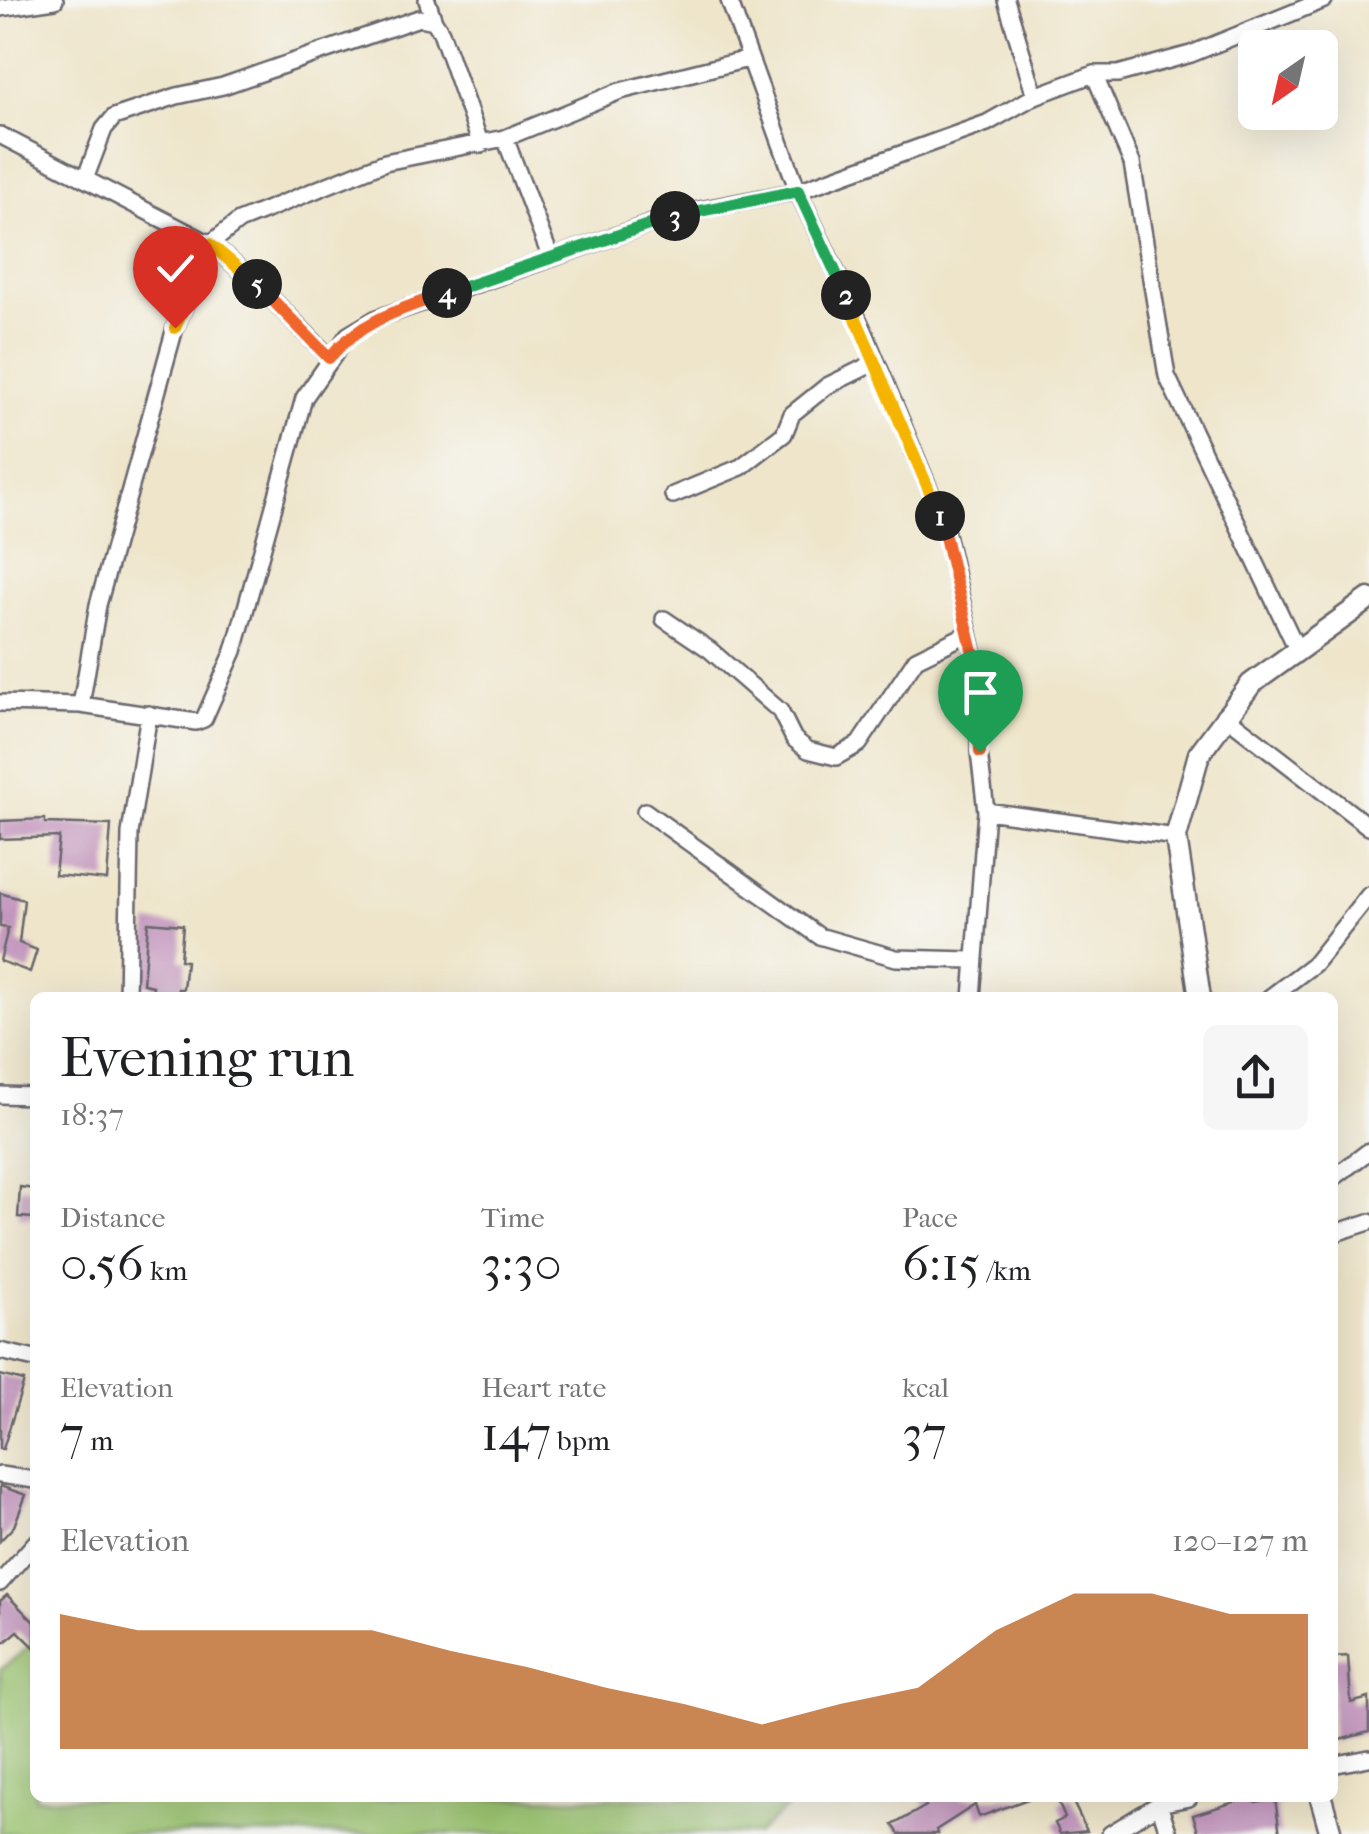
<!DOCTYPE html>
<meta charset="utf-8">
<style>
body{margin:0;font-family:"IM FELL French Canon",serif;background:#f6f6f6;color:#202124;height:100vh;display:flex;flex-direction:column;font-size:38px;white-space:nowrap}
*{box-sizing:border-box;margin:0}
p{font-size:32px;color:#757577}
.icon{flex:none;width:55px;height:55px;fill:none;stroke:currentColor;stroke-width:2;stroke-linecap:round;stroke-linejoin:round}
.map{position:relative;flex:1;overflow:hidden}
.panel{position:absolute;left:30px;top:992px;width:1308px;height:810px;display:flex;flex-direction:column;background:#fff;border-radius:15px;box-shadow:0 10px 40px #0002}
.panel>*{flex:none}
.needle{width:65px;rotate:214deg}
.controls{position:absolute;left:1238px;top:30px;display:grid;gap:20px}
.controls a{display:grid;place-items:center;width:100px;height:100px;border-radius:15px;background:#fff;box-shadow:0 10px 40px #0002;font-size:50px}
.pin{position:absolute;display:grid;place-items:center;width:85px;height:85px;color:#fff;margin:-102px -42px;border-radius:50% 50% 50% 0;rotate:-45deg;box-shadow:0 0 10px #0007}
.pin .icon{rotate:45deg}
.km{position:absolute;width:50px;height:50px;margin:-25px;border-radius:50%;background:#222;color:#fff;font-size:28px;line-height:50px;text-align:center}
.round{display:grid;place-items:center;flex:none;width:105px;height:105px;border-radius:15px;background:#f6f6f6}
.overview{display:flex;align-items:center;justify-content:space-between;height:170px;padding:0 30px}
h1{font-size:55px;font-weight:600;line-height:75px}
.metrics{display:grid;grid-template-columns:repeat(3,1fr);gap:15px;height:170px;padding:10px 30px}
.metrics div{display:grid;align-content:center}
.metrics b{font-size:50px;font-weight:600}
.metrics small{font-size:28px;font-weight:400}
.metrics p{font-size:28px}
.chart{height:280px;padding:20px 30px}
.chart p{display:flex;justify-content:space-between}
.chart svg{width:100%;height:180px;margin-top:10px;fill:#b45309;opacity:.7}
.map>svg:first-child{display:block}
.green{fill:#9bc46f;stroke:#5e7355;stroke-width:2.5}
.building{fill:#c396be}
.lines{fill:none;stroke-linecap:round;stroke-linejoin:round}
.minor-casing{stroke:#69666d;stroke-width:20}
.tertiary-casing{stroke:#69666d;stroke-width:25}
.minor{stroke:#fff;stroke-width:15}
.tertiary{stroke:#fff;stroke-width:20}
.split-1-casing{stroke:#fff;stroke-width:20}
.split-2-casing{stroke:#fff;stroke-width:20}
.split-3-casing{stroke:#fff;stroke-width:20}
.split-4-casing{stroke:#fff;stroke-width:20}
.split-5-casing{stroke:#fff;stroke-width:20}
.split-6-casing{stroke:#fff;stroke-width:20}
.split-1{stroke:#f0652b;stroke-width:12}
.split-2{stroke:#f5b400;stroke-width:12}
.split-3{stroke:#22a559;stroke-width:12}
.split-4{stroke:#22a559;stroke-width:12}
.split-5{stroke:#f0652b;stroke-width:12}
.split-6{stroke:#f5b400;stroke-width:12}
</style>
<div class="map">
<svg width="1369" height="1834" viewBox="0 0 1369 1834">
<rect width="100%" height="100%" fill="#f6f6f2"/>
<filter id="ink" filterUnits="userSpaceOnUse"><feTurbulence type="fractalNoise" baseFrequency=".01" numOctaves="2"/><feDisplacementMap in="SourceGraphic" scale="20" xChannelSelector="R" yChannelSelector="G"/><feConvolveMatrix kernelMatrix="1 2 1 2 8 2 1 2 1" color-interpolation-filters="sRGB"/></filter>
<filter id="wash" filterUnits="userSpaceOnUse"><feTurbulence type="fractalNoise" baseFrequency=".0048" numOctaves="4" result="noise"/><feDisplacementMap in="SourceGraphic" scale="40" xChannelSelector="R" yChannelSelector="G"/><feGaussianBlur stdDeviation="2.25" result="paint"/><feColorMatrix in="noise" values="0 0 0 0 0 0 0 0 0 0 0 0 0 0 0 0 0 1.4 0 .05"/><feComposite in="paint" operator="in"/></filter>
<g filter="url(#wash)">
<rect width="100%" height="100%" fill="#eee5ca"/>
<path class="green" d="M35 1642V1798H797L757 1834H0V1670Z"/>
<g id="blocks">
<path class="building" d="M45 819V823L111 825 107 880 55 875 59 837 0 839V821Z
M0 893 24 900 19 943 37 950 30 972 0 961 8 928 0 927Z
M148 922 183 925 180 960 186 961 183 989H178V998H152L153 986 143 984Z
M20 1187 35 1189V1218L18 1217Z
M0 1375 24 1381 3 1449H0Z
M0 1486 26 1495 14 1526 0 1541Z
M7 1595 35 1623V1648L18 1631 0 1646V1601Z
M1348 1656 1351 1703 1369 1698V1732L1332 1742V1657Z
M921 1798H1027L1028 1799 979 1817 975 1805 936 1830 938 1834H899L893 1825 926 1806Z
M1071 1798 1087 1831 1060 1834 1055 1823 1065 1818 1059 1804Z
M1247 1798 1256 1802 1275 1798 1280 1834H1199L1193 1815Z"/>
</g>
</g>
<g filter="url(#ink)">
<use href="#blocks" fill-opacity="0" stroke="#69666d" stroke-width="2.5"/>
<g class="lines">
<defs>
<path id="minor" d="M427 0 434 21
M729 0 798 191 865 334 944 525 979 677V752L986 811 1176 837
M1006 0 1035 96
M0 8 55 0
M1094 74 1132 163 1167 376 1296 647
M0 135 210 244 255 282 329 357
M505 138 550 256
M85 179 104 129 114 117 177 96 223 86 419 18 434 21 441 32 481 145
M673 495 741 467 784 434 792 414 827 386 876 362
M664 619 710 650 780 711 794 739 808 750 836 757 859 744 916 659 969 633
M0 703 81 705 196 722 204 719 234 651 304 398 348 335 375 319 679 214 798 191 987 123 1035 96 1094 74H1118L1191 54 1324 0
M81 705 98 605 175 328 210 244 239 221 385 162 505 138 620 91 748 59
M1224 715 1369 827
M645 811 819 936 896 958 971 960
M127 998 130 833 149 714
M972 998 986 811
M1269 998 1314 964 1369 895
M0 1095 35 1096
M1332 1179 1369 1151
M1332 1234 1369 1222
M0 1351 35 1359
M0 1475 35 1480
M0 1583 35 1543
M1332 1765 1369 1758
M1159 1804 1169 1834
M1110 1834 1159 1804 1189 1798"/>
<path id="tertiary" d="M1200 998 1176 837 1199 754 1251 684 1369 599
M1321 1798 1331 1834"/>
</defs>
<use href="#minor" class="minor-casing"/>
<use href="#tertiary" class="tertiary-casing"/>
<use href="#minor" class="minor"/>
<use href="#tertiary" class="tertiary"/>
</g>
</g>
<g class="lines" filter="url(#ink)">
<defs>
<path id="split-1" d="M940 516 979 677 980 752"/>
<path id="split-2" d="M846 295 940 516"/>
<path id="split-3" d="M675 216 798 191 846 295"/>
<path id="split-4" d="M447 293 675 216"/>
<path id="split-5" d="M257 284 329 358C361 320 402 309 447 293"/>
<path id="split-6" d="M175 328 210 244 257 284"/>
</defs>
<use href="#split-1" class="split-1-casing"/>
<use href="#split-2" class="split-2-casing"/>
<use href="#split-3" class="split-3-casing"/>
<use href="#split-4" class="split-4-casing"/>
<use href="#split-5" class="split-5-casing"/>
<use href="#split-6" class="split-6-casing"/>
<use href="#split-1" class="split-1"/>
<use href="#split-2" class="split-2"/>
<use href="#split-3" class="split-3"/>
<use href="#split-4" class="split-4"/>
<use href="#split-5" class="split-5"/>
<use href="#split-6" class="split-6"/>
</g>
</svg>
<div class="controls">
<a><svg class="needle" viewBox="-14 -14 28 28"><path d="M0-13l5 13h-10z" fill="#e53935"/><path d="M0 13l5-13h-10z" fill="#757577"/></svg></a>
</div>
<div class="pin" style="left:980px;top:752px;background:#1e9e55"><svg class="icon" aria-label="arrive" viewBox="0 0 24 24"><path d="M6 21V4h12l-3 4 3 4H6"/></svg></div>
<div class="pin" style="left:175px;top:328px;background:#d93025"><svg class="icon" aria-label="check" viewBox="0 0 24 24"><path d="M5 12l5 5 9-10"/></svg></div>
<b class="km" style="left:940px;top:516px">1</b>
<b class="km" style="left:846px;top:295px">2</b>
<b class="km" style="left:675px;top:216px">3</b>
<b class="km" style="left:447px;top:293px">4</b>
<b class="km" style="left:257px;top:284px">5</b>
<section class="panel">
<div class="overview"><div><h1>Evening run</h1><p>18:37</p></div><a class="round"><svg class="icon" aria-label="share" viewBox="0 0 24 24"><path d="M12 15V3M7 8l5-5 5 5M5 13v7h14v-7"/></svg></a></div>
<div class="metrics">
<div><p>Distance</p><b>0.56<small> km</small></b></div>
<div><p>Time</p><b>3:30</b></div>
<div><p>Pace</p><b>6:15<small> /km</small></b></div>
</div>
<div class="metrics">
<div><p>Elevation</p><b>7<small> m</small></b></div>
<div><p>Heart rate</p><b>147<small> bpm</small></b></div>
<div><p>kcal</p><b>37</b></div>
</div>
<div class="chart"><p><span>Elevation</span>120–127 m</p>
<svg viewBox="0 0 160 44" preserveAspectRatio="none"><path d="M0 44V11L10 15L20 15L30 15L40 15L50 20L60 24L70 29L80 33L90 38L100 33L110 29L120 15L130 6L140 6L150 11L160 11V44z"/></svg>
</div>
</section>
</div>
